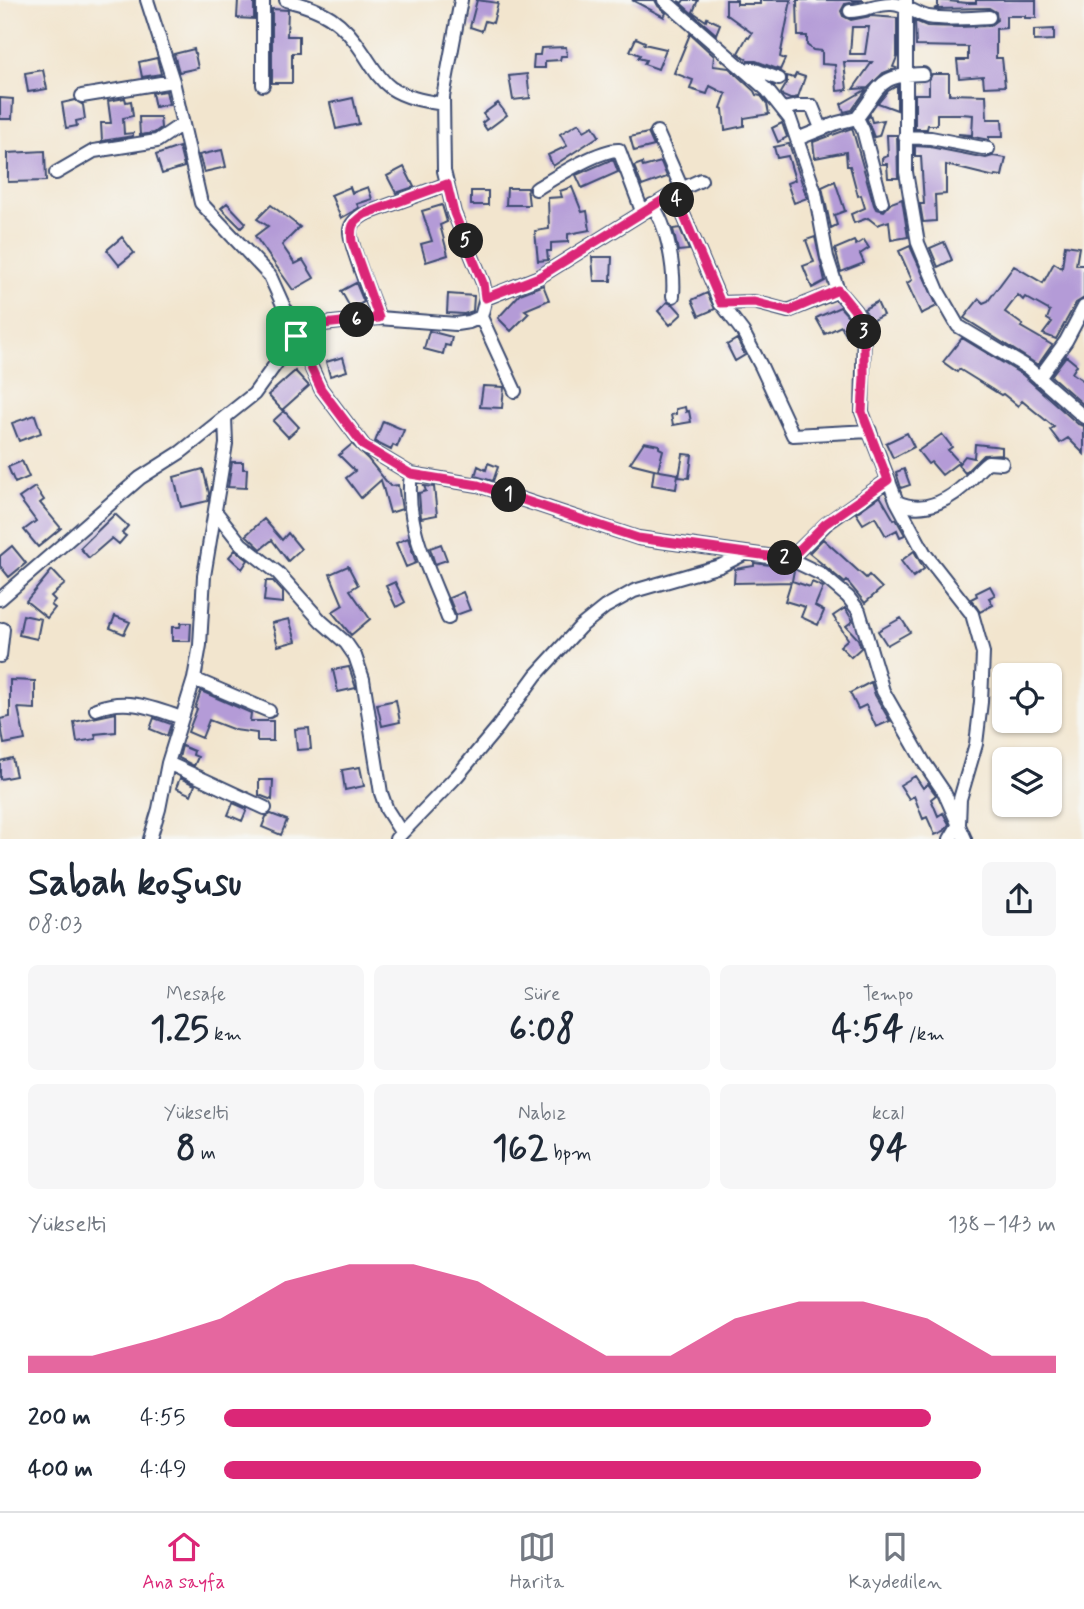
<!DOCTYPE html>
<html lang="tr">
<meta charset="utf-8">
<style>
body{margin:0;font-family:Mynerve,sans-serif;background:#f6f6f7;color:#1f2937;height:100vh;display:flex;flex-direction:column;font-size:26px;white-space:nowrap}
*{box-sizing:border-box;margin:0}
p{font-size:23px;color:#747a83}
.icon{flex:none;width:38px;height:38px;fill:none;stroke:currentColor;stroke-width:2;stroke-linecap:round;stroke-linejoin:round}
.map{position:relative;height:839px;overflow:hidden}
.side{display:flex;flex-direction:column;background:#fff;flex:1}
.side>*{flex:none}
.controls{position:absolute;left:992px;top:663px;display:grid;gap:14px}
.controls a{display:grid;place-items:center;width:70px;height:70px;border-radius:10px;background:#fff;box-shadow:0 2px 5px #0004;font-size:35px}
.pin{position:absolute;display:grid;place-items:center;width:60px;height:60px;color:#fff;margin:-30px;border-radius:14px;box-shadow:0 4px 10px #0006}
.km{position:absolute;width:35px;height:35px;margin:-18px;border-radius:50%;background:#222;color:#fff;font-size:19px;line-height:35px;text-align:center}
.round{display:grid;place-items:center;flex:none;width:74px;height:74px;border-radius:10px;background:#f6f6f7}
.overview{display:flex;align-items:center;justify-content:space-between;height:119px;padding:0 28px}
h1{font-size:38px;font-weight:700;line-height:52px}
.figures{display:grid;grid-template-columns:repeat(3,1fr);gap:10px;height:119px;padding:7px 28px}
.figures div{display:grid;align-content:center;border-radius:10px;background:#f6f6f7;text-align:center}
.figures b{font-size:35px;font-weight:700}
.figures small{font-size:19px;font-weight:400}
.figures p{font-size:19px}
.chart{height:196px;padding:14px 28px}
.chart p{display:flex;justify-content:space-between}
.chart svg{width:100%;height:126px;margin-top:7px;fill:#db2777;opacity:.7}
ul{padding:0 28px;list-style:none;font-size:23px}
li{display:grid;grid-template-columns:112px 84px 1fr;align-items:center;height:52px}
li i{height:18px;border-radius:9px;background:#db2777}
.dock{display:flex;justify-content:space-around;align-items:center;height:98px;border-top:2px solid #e0e1e3;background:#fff;font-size:19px;color:#747a83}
.dock a{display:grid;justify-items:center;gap:4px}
.dock .active{color:#db2777}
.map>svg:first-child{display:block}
.building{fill:#b49bd7;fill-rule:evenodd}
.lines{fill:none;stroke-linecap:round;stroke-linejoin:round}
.minor-casing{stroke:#3b4a6f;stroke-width:16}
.minor{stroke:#fff;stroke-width:12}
.route-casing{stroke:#fff;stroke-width:14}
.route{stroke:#db2777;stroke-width:9}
</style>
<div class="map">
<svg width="1084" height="839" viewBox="0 0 1084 839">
<rect width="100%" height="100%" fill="#f6f6f2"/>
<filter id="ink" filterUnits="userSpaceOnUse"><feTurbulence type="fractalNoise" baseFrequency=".0143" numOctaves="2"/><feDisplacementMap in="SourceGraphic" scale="14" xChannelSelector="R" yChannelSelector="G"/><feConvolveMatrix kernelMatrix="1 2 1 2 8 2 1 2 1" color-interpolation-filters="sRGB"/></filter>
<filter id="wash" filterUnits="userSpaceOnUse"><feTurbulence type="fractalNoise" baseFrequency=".00686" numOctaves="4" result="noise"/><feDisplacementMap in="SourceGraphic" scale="28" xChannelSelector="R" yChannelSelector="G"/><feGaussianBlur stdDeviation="1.57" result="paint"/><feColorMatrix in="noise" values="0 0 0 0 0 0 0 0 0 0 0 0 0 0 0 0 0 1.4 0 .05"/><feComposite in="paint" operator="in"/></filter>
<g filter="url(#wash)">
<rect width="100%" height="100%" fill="#f2e5ce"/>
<g id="blocks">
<path class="building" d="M238 0H254V19L237 18Z
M477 0 498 3 493 23 485 21 482 31 470 27Z
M632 0H655L658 6 666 13 664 17Z
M684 0H698L693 12 706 21 707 18 720 24 716 34 678 1 682 3Z
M726 0H737V4H760V0H791L780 57 785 59 780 70 756 61H749L738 53 747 37 749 38 752 33 726 14Z
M797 0H864L845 4 841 11 843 16 851 20 871 16 897 18V57L893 67 896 68 883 73 868 88 853 89 872 62H844L847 90 837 91 835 65 822 64V51L813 50 807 45V36H798ZM852 27H869L865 54H850Z
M938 0 967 3H976V0H1036V18H1025V16H1006V28L996 29V58H1002L1005 86 984 87 983 76 959 78 957 60H968V47L916 46 915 21 927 26 958 27 989 26 997 20 996 12 989 8 934 9 938 7Z
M272 9 288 10 287 36H299V53H292V83H272Z
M1054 29V40L1034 41V30Z
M690 34 714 56 713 66 729 68 754 91 756 95 761 96 767 104 769 114 744 118V126L725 130 723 109 721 108 726 94 710 86 707 94 690 89 693 80 674 73Z
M636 38 645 42 644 44 666 49 658 69 644 64 646 60 638 58 640 55 630 51Z
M566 47 567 56H561L560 60 545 61V68H533L534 55H540L541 48Z
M194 49 198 68 179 72 174 54Z
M157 58 161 74 142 77 139 62Z
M43 70 47 89 28 92 25 73Z
M527 74 530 98 513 100 509 76Z
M796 74 805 77 798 97 790 99 783 96 781 93 787 83V76L794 78Z
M932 74H949V94L986 95 987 119H1002L1003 137H989V140L958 134 972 135 973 115 961 114H937V125H928L927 129H915V94H929V80Z
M897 86V110L878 103 888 91Z
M867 89 852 110 844 112 841 104Z
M166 91 169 104 155 107 152 93Z
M0 98 13 99 12 119H0Z
M125 98 126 102 131 101 133 116 123 118 124 134 133 133V136L102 141 101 123H111L108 101Z
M353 98 359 124 336 129 330 103Z
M75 100 83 105 85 119 76 121 77 126 66 128 62 103Z
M498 103 507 115 487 130 482 123 487 119 483 114Z
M870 115 872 122 884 120 879 136 874 137 867 119Z
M139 117H160L161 128 154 133 140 135Z
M579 123 584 131 593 126 599 136 553 166 548 155 567 146 560 134Z
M782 123 787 137 778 142 772 128Z
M852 128 874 205 876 209 884 211 891 203 902 199 908 237 891 240 889 221 877 225 868 218 854 223 851 214 865 208 861 195 858 196 850 166H847L846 152 815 158 813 142Z
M648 133 654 146 634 151 630 137Z
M887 135H897L898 178H888L887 164H882V158L888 156Z
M789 144 807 198 794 203 787 183 795 180 788 156 777 158 774 147Z
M915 146 930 147 986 158 993 156 1006 158 1002 176 996 175 995 177 946 165V194L935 195 936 221 923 222 920 204H924L921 156H915Z
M179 147 184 167 162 174 156 155Z
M222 150 226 167 204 172 199 155Z
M45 151 46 181 8 182V153Z
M613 159 618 172 582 188 576 175Z
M661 162 667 177 642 186 634 166 642 163 643 167Z
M404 167 414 187 396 193 387 176Z
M835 181 845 211 834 215 837 225 831 228 822 187Z
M350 187 352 193 368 187 372 199 357 204 359 208 341 218 331 195Z
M572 187 582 212 587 211 590 230 568 234V242L551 243V251H547L548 260 538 261 535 231 549 229 548 198 562 197 560 191Z
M507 188H527L529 205H506Z
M471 191H488V205H471Z
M227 203 246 223 241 228 221 208Z
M271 205 300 227 282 245 295 264 303 260 314 278 293 290 255 236 268 226 257 219Z
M442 205 447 222 440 225 448 255 426 262 421 244 432 241 422 211Z
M680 228 689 250 678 251 673 229Z
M122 237 134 253 119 265 107 250Z
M815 237 825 281 812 288 803 266 814 262 806 240Z
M864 240 869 248 860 254 864 263 841 272 835 249 854 241 856 245Z
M944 242 952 260 938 267 930 248Z
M1065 245 1079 247 1076 265H1084V298L1076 303 1056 339 1043 334 1052 322 1047 319 1050 311 1025 297 1023 300 1018 295 1005 312 1023 325 1021 327 1052 345 1038 365 964 318 979 299 983 303 988 301 1014 266 1043 283 1054 263 1062 268Z
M910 246 937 306 921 314 907 283 912 280 899 251Z
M592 257H612L611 281H594Z
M356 283 364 302 351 309 341 291Z
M543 285 549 300 525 310 529 313 511 331 498 318 520 294Z
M707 293 715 309 699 316 692 300Z
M448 294 474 296 473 311 464 314 447 313Z
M667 302 674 305 682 314 670 325 658 311Z
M877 302 883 315 871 321 864 309Z
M840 307 848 316 855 333 847 337 841 326 825 334 816 318Z
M429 331 452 337 450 346 445 345 443 354 424 349Z
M962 338 1023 375 1078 424 1084 426V454L1068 438 1060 443 1050 430 1054 427 1022 401 1018 406 1003 394 1001 395 959 369 957 372 943 362Z
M737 339 745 355 735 361 727 345Z
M1066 356 1077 365 1072 373 1084 381V405L1051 376Z
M343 357 347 371 330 376 326 362Z
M295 371 309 386 282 410 268 395Z
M483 386 504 387 502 408 480 407Z
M685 407 686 412 689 411 691 422 673 425 671 415 676 414V409Z
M284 411 299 427 288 437 273 421Z
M35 415 41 433 19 441 12 423Z
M383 421 404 430 397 447 393 445 391 450 375 442Z
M907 433 914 447 893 458 886 443Z
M942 434 952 447 948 450 959 462 942 475 931 462 928 464 918 451Z
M644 442 659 445V448L663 450 658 470 630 463Z
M352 444 368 459 390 486 398 485 402 509 390 513 381 480 361 498 346 478 355 471 339 455Z
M975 444 1002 447V454L983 455 965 473 958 465 965 456 974 458Z
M683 454 692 455 689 478 679 477Z
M22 461 29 477 15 483 8 467Z
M232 462H243V469H247L246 488 228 487Z
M488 463 498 467 493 481 475 476 478 466 486 470Z
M203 469 209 493 208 501 181 507 174 477Z
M904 469 910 485 901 488 896 472Z
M654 470 678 474 676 489 652 485Z
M424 486 434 487 437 515 421 518 419 493 426 491Z
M35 487 44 500 40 503 61 528 38 547 24 530 36 521 19 498Z
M880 496 894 520 896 519 905 535 900 537 897 530 886 536 875 517 863 524 856 513Z
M115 514 128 526 122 533 126 536 119 544 112 538 89 558 80 548Z
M264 519 282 540 288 533 301 549 288 561 272 540 261 549 246 535Z
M408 538 416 563 406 567 396 543Z
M823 539 866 578 869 575 882 588 865 603 847 581 845 583 809 553Z
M441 544 447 560 435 564 430 548Z
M12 546 26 563 9 577 0 566V556Z
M235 550 248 560 242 569 229 557Z
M914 551 924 569 913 577 901 561Z
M754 563 787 567 794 570 792 581 810 587 812 582 823 587 815 606 824 611 818 625 801 617 805 607 785 601 791 582 734 583 735 569 754 566Z
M348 566 358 585 350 590 370 619 351 635 332 612 343 605 330 574Z
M52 570 65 584 51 596 55 600 51 605 55 608 47 618 26 601Z
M266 581H273L283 592V603L264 601Z
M395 582 405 602 396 607 386 586Z
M990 586 995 595 989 598 993 605 980 612 971 599 977 596 976 593Z
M463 592 470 610 456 615 449 598Z
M845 608 853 621 846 626 858 639 861 648 851 657 840 646 848 639 833 616Z
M23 615 41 619 37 639 19 635Z
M115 616 130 622 124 634 110 628Z
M901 618 910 632 887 645 878 631Z
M289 619 296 641 278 646 272 623Z
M181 623H191L190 641H172V627H180Z
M349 667 356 688 338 692 333 670Z
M10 680 35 681V709L18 708 25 740 4 744 0 719 10 717Z
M871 682 875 695 890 721 876 727 866 705 858 709 850 693Z
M201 691 251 713 250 721H273V741H257V733L235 730 209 720 202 738 188 732 197 709 195 708Z
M396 700 400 722 382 726 377 704Z
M116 713V732L95 734 96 739 77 742 74 722Z
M154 718 171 724 167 736 150 729Z
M309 728 311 749 297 750 295 729Z
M182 746 194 751 193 755 198 757 194 766 179 758Z
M12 758 16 776 0 779V761Z
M360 767 364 786 345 790 342 770Z
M915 776 923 788 928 784 936 795 931 799 938 816 943 813 949 824 944 831 935 835 927 817 923 819 914 796 909 799 900 785Z
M180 778 195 785 191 795 176 788Z
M259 780H273L272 800 259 795Z
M233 803 247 809 242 821 228 815Z
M271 814 287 820 281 835 262 827 266 817Z"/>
</g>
</g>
<g filter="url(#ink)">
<use href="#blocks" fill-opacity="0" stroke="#3b4a6f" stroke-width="2"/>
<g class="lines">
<defs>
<path id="minor" d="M147 0 173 81 201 203 270 276 321 389 364 446 411 474 478 485 638 538 790 559 821 574 848 597 859 611 883 691 923 761 944 792 965 839
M263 0V85
M286 0C325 10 342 20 364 54 372 66 379 79 391 88 406 98 426 101 443 104
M664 0 767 90 790 119 815 192 827 257 838 291
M906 0V172L918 243 939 293 958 326 1028 368 1084 417
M850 11C865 11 877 3 892 4 906 5 916 14 928 17 947 20 969 18 989 17
M744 70 753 69 779 79
M82 96 173 81
M783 109 797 106H812L821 128
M857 118 863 130 882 202
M657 132 682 189
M905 137 931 138 988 149
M797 139 837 123 857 118C882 86 877 75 923 74
M56 173 94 151 157 141 182 124
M536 189C554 178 599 149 619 150L642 211
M677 191 701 180
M652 205C668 226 675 270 673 296
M486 298 539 277 674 193 721 303 743 332 761 366 793 435 870 431
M721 303 754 302 788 311 838 291 855 311 864 327 862 412 897 502 925 554 972 614 983 653 981 702 976 744 960 799 959 824 950 839
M481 317 515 391
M379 318C373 301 349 244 350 230 351 222 359 218 365 214L447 184
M1039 378 1066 341 1084 307
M411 474C404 524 430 572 448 618
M897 502C925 515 952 499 972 478 977 472 981 467 988 462L1002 463
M215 511 241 544 278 573 321 621 346 643 355 656 363 679 381 793 387 810 401 832
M790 559 826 524 888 480
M0 599 140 478 181 452 254 394 296 336 314 325 379 318 456 324 469 322 481 317 486 298 483 283 454 213 444 171 443 97 461 0
M0 656 3 629
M194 679 269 711
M96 709C127 697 152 708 182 718
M168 763 265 808
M150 839 159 809 168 763 194 679 200 645 204 576 226 444 225 417
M396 839 457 776 498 727 536 675 580 627 605 607 634 591 720 566 746 553"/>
</defs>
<use href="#minor" class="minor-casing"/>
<use href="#minor" class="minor"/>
</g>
</g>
<g class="lines" filter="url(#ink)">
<defs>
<path id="route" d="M447 184 454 213 483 283 485 298 539 277 674 193 721 303 754 302 789 311 838 290 855 311 864 327V377L862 412 888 480 825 524 790 559 638 538 478 485 411 474 364 446 321 389 296 336 314 325 379 318 352 242C350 227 352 222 365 214Z"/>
</defs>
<use href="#route" class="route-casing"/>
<use href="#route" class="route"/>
</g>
</svg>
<div class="controls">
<a><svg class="icon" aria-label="locate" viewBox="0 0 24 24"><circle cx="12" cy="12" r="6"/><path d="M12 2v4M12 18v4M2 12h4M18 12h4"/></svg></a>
<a><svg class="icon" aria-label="layers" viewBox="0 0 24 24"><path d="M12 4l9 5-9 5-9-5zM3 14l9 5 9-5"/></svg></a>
</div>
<div class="pin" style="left:296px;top:336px;background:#1e9e55"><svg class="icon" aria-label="arrive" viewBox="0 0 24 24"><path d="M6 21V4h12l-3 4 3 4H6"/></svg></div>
<b class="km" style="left:509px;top:495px">1</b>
<b class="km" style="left:785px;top:558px">2</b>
<b class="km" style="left:864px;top:332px">3</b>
<b class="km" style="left:677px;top:200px">4</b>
<b class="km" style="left:466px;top:241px">5</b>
<b class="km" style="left:357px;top:320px">6</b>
</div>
<section class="side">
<div class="overview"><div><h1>Sabah koşusu</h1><p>08:03</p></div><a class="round"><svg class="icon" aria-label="share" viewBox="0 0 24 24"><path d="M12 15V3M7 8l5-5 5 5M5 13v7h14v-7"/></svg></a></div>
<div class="figures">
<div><p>Mesafe</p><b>1.25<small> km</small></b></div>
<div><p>Süre</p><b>6:08</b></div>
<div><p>Tempo</p><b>4:54<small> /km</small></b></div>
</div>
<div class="figures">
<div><p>Yükselti</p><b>8<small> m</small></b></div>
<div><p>Nabız</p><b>162<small> bpm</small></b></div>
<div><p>kcal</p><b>94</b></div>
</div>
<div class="chart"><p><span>Yükselti</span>138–143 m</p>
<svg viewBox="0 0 160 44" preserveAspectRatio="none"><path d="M0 44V38L10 38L20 32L30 25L40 12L50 6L60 6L70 12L80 25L90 38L100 38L110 25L120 19L130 19L140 25L150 38L160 38V44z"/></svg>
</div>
<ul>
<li><b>200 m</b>4:55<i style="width:85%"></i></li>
<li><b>400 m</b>4:49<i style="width:91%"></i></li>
</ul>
</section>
<nav class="dock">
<a class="active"><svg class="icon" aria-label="home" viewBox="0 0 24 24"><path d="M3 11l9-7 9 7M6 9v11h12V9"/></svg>Ana sayfa</a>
<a><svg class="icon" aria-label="map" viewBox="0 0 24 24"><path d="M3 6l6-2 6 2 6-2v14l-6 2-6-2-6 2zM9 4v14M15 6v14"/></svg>Harita</a>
<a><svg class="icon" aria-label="saved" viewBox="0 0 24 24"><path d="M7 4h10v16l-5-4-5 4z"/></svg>Kaydedilen</a>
</nav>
